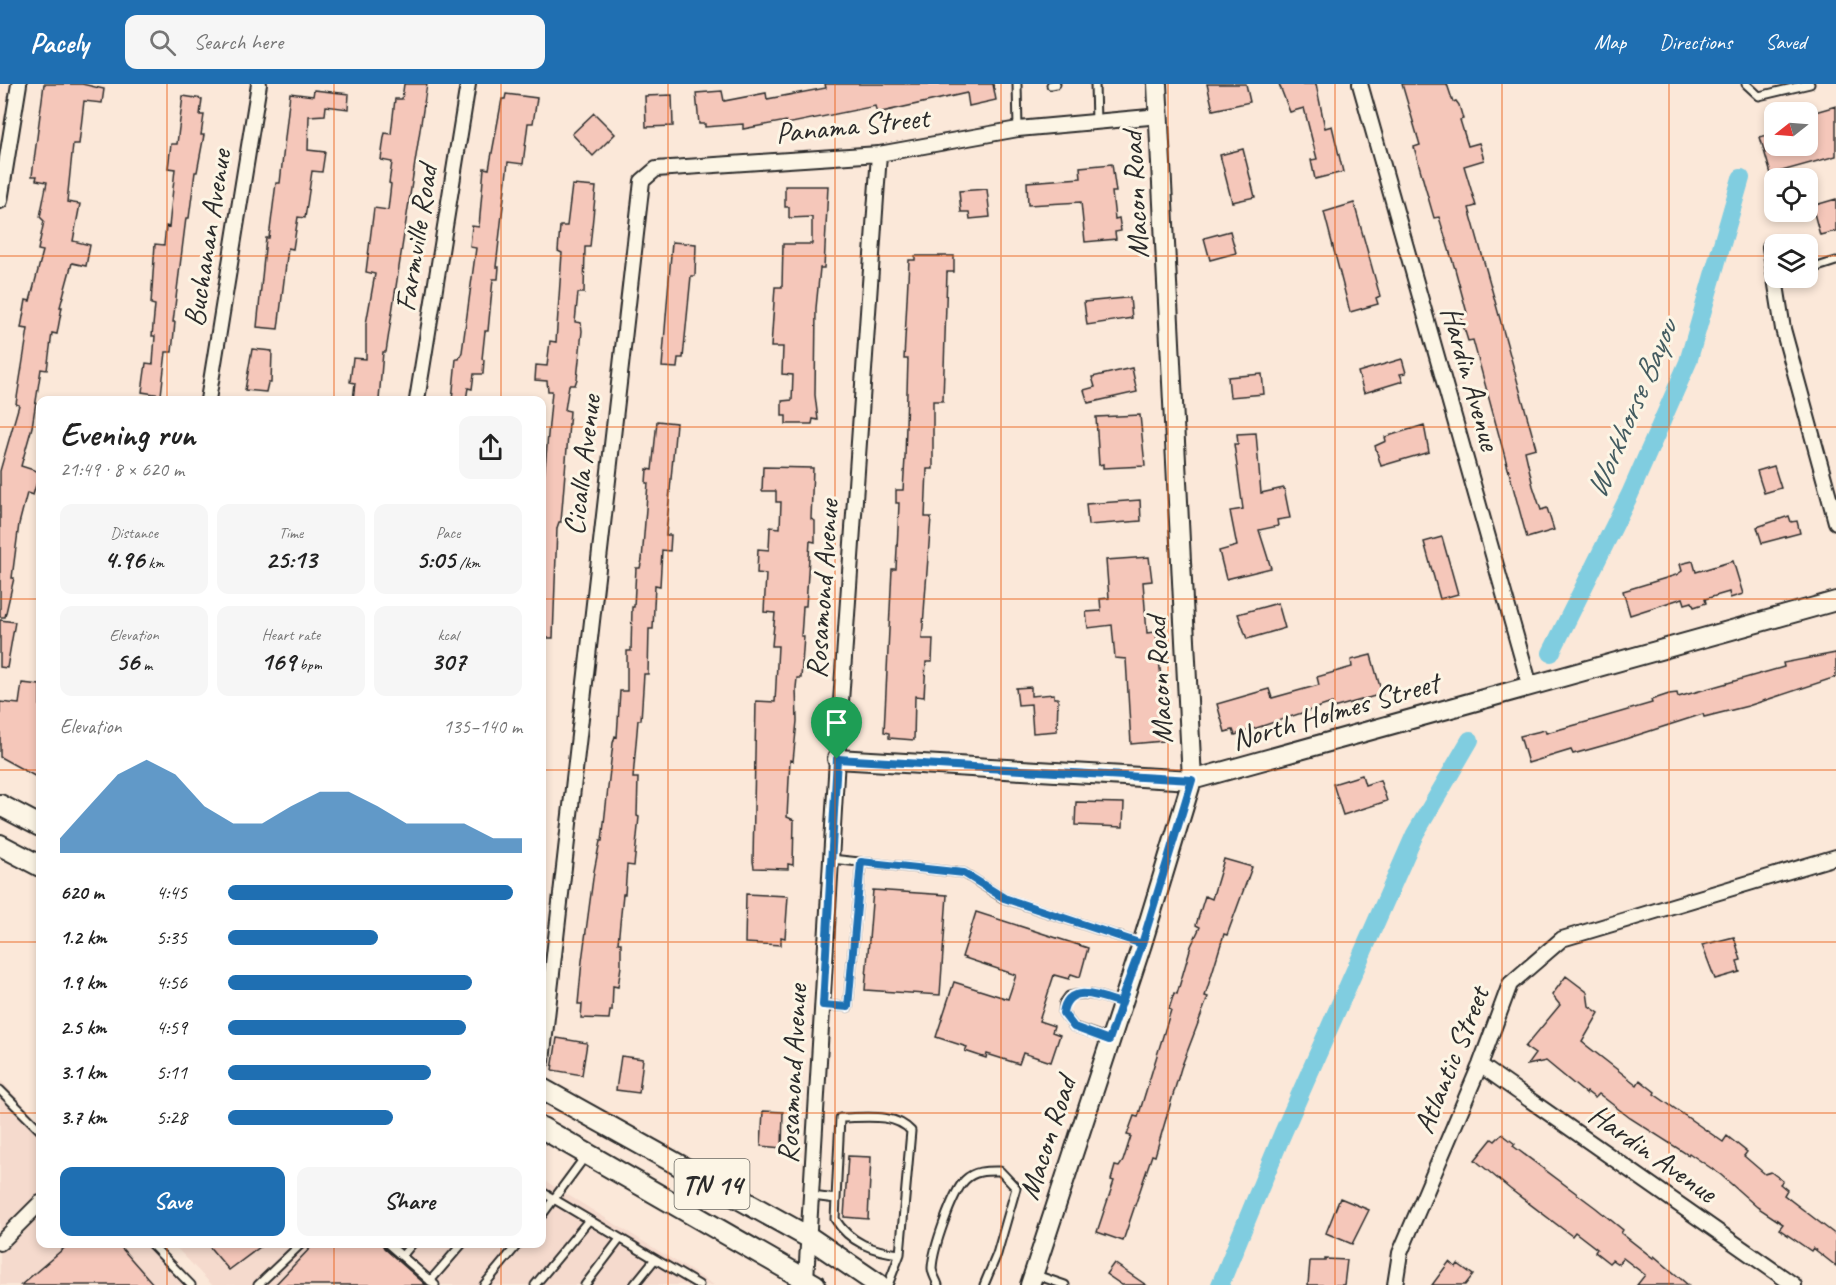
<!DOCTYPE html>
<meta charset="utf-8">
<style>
body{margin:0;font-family:Caveat,sans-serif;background:#f6f6f6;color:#222;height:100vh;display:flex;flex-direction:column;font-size:22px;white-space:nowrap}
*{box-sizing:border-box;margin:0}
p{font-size:20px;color:#767676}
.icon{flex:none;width:33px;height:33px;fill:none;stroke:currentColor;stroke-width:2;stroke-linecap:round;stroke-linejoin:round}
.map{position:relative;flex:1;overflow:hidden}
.side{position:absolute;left:36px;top:312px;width:510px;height:852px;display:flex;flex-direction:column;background:#fff;border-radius:12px;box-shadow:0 3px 9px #0003}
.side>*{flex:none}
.needle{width:39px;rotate:253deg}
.buttons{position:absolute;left:1764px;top:18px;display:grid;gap:12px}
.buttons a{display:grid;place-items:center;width:54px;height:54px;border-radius:12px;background:#fff;box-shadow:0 3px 9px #0003;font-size:30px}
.pin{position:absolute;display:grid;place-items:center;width:51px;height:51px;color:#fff;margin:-62px -26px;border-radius:50% 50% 50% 0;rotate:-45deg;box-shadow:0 0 6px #0007}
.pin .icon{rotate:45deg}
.round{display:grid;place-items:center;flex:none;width:63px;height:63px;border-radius:12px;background:#f6f6f6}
.overview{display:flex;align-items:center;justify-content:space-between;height:102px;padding:0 24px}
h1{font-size:33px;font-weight:800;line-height:45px}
.figures{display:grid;grid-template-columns:repeat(3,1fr);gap:9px;height:102px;padding:6px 24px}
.figures div{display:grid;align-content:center;border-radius:12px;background:#f6f6f6;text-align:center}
.figures b{font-size:26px;font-weight:800}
.figures small{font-size:16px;font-weight:400}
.figures p{font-size:16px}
.chart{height:168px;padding:12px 24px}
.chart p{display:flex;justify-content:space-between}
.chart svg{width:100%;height:108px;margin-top:6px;fill:#1f6fb2;opacity:.7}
.primary-button{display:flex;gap:12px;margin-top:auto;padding:12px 24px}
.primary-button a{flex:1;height:69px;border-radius:12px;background:#1f6fb2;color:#fff;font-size:24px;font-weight:800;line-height:69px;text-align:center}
.primary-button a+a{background:#f6f6f6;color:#222}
ul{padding:0 24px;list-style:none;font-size:20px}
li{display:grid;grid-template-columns:96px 72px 1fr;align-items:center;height:45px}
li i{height:15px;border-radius:8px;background:#1f6fb2}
header{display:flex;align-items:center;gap:36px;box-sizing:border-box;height:84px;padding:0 30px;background:#1f6fb2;color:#fff}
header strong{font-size:28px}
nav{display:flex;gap:33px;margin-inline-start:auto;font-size:21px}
.search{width:420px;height:54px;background:#f6f6f6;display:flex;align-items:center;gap:15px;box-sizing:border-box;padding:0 21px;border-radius:12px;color:#767676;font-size:22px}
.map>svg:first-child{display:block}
.built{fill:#f5dacd}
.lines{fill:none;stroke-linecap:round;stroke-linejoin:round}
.canal{stroke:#80cde0;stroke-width:18}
.building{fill:#f5c7ba;stroke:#2b2b2b;stroke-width:1.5}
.lane-casing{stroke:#2b2b2b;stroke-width:11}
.street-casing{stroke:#2b2b2b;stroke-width:18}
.secondary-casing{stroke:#2b2b2b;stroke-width:22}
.primary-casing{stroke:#2b2b2b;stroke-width:24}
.lane{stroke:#fcf5e5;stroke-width:7}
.street{stroke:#fcf5e5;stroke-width:14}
.secondary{stroke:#fcf5e5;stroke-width:18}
.primary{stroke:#fcf5e5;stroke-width:20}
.route-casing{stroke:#fff;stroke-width:12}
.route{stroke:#1f6fb2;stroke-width:8}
.grid{fill:none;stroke:#e8590c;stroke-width:1.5;stroke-opacity:0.55}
.labels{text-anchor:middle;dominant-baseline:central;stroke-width:6;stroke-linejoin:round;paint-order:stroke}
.shield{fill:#fcf5e5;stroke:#6a6863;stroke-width:1.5}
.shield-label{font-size:28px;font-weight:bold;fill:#2b2b2b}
.street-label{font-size:30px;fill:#2b2b2b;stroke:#fcf5e5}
.water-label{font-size:32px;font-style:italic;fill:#445c61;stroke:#fcf5e5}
</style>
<header>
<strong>Pacely</strong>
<div class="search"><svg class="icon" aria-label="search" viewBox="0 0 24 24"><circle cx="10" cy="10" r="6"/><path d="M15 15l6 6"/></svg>Search here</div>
<nav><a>Map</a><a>Directions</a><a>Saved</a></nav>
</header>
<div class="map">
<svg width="1836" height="1201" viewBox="0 0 1836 1201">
<rect width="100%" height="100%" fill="#fbe8d9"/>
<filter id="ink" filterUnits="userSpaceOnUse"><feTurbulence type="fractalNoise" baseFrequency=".0167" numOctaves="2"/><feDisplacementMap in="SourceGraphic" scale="12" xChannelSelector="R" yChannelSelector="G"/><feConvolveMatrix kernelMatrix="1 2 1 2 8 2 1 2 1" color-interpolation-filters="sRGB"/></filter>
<g filter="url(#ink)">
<path class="built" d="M0 996 40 1039V1160H154L193 1201H0Z
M542 1095 714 1201H212L173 1160H542Z"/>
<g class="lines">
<path class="canal" d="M1551 569 1630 410 1688 278 1741 94
M1220 1201 1282 1051 1415 750 1470 656"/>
</g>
<path class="building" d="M44 0H82L104 5 102 19 84 17 79 60H73L67 118 80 120 73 157 90 161 86 182 72 179 60 223H62L57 250 52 249 47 286 41 285 32 343 21 382 40 388 33 411 27 409 19 440 12 494H14L5 533H0V387L19 321 16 320 28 245 21 244 26 216 30 217 43 167 38 166 44 137 40 133 47 98 36 96 37 92H32Z
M404 0H427L386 268H383L379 316H353L355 299 350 298 353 274 366 275V240L375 190 366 188 374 124 388 126 391 100 389 99 392 78 381 76 384 53 385 49 391 50 395 15H402Z
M825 0H993L996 16 969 22 967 9 877 29 875 22 787 40 786 37 743 45V40L705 43V40H699L696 9 722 7 724 17 766 9 767 15 826 4Z
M1207 0H1246L1250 18 1213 26Z
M1279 0H1316L1325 44 1332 42 1343 88 1315 95 1311 76 1317 75 1304 24 1290 28Z
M1402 0H1447L1453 18 1456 17 1459 21 1463 35 1460 36 1468 62 1479 59 1480 62 1484 76 1464 82 1476 122 1469 124 1536 364 1525 367 1533 402 1541 426 1547 424 1554 446 1527 454 1473 256 1468 257 1460 231 1467 229 1455 185 1439 133 1434 134 1426 106 1414 63 1420 61Z
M314 6 349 10 348 25 326 22 325 31 309 32 308 66 325 68 322 88 312 87 305 134 298 133 293 165 288 164 278 245 257 243 266 154H269L276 99H280L290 9 313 12Z
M506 10 537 14 533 39H528L523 80 508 78 496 183H499L498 195H493L488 247H485L482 275 484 276 483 290H474L472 305 468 304 466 316H452L456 275H459L462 268 476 164 470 163 472 142 479 143 484 84 489 85 502 15H505Z
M672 11 673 42 646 43 645 12Z
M183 12 202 15 200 31H204L201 51H204L197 88H195L189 134H186L173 238H175L172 268H166L161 311 142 308 146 279 153 280 155 252H152L155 221 151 220 155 160 164 161 166 142 169 143 175 85 168 84 171 60H177Z
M1836 22V72L1771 90 1760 53 1774 49V62H1808V30Z
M594 29 615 50 593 72 572 50Z
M1243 65 1255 113 1232 118 1220 71Z
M1112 80 1116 108H1112L1115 135 1119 134 1121 147 1115 148 1116 155 1085 158 1081 118 1028 121 1027 98 1081 94 1080 83Z
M572 101 596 103 590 163H585L584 209H578L575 238 581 239 582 247 577 295 575 301H569L565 326 570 327 561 438H559L557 444 553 554H542V416L552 307H548L547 297 535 296 536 281 547 282 550 257 556 258 562 169 558 167 560 142H567Z
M785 102H828L824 184H820L816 224 815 311 818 336 813 335 812 340H786V332H782V317L792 316 793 291 782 290 783 263H771L775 203H782L783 160H812V133L789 134V123H785Z
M987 105 990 133 970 135 969 128H961L959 107Z
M1836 115V147L1820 151 1812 122Z
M1354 119 1380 212 1376 214 1378 220 1350 228 1324 128Z
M1230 147 1236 169 1210 176 1204 154Z
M672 158 696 160 695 192H691L683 274H678L677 284 662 283Z
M915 172H954V188H947L943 317H933V385H927L925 433H931L922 555H933L932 578H926L924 613 915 612 914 656 889 654V649L884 648 892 485H896L898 444 899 419H896V406H903L905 374 908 275H904L909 176H915Z
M1125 214H1130L1132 234 1087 241 1084 218Z
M252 265 272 267 271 299H268L266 308 245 306Z
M1402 275 1406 289 1400 290 1403 297 1364 309 1358 288Z
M1132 284 1137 308 1088 319 1084 306 1095 303 1092 293Z
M1262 290 1264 310 1230 313 1228 293Z
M1140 331 1145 382 1103 384V380L1099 381 1096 333Z
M657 337 676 339 666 451H671L670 467 662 466 660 502 655 501 653 545H649L648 590H644L641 636H638L633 694H638L637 732 639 733 634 782 627 781 625 810H623L618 859H621V882L618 903 613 902 612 927H610L609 935 581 934 582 920H578L582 877 594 787 600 757H602L613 659 615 652 617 653 620 607H627V567H631L632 523H634L636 484H640L642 476 648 399H646L647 385 652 386Z
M1424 341 1429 368 1381 382 1375 362 1386 357 1385 353Z
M1256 349 1261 409 1284 404 1290 434 1277 436 1278 442 1259 446 1271 484 1226 495 1219 467 1237 462 1230 427 1243 425 1234 360H1238L1237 350Z
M1774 382 1781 404 1764 409 1757 387Z
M763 383 813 384 811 435 815 437V458L810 457 806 522H803L802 539 801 552H804L801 594H797L796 604 797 637 793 677 790 676 787 733 794 736 793 781 788 780V785L754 784 753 777 756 617 775 618 778 562H772L775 529 764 528 766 490 757 489 758 465 769 466 770 443 780 444 781 418H776V407H762Z
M1140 416 1141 437 1088 441 1086 420Z
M1789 432 1791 438 1797 437 1800 449 1762 459 1757 443Z
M1442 453 1458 510 1440 515 1424 458Z
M1149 473 1152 497 1143 498 1147 549 1156 548 1163 612 1160 613 1163 657 1131 660 1126 575 1115 574 1112 541 1088 544 1086 528 1101 527 1100 515 1109 514 1106 476Z
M1693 477 1696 488 1733 477 1743 510 1730 514 1729 508 1705 515 1706 519 1694 523 1692 518 1685 520 1683 514 1630 531 1623 507 1676 491 1682 487 1680 480Z
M1278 519 1285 544 1247 555 1238 530Z
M0 536 15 538 7 584 0 583Z
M1836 569V593L1748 622 1704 633 1703 630 1616 658 1573 670 1571 666 1528 679 1520 652 1545 646 1546 649 1590 637 1652 619 1651 616 1669 610 1677 609 1678 613 1784 583 1783 579Z
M1371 571 1382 610 1333 624 1332 619 1235 651 1233 646 1225 648 1217 620 1269 605 1272 614 1319 601 1317 593 1352 583 1351 576Z
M22 599 40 601V695L0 673V618L19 620Z
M1031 603V612L1054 610V614H1058L1057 647 1033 649 1031 620 1018 621 1016 604Z
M1362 691 1365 701 1380 696 1387 717 1343 731 1333 700Z
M1076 718 1124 719 1123 743 1075 741Z
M1224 775 1252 783 1227 851 1224 850 1205 912 1208 913 1181 984 1155 1072 1152 1071 1123 1157 1097 1148 1114 1097 1111 1096 1115 1082 1119 1083 1123 1077 1131 1052 1127 1051 1134 1032 1138 1033 1171 926 1169 925 1174 909 1177 910 1191 862 1200 843 1196 841 1205 812 1212 815Z
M873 806 947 811 940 911 865 906Z
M746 810 788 812 785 854 781 853V861L745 859Z
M976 828 1088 864 1080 893 1071 890 1069 895 1054 891 1039 937 1054 942 1052 948 1060 951 1051 978 1023 969 1019 980 987 970 986 974 965 967 967 963 936 953 954 898 1008 915 1016 891 962 873Z
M1734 853 1741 876 1737 877 1740 888 1715 895 1702 861Z
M1566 892 1587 908 1589 922 1599 929 1582 958 1637 1001 1640 996 1655 1008 1654 1010 1723 1058 1727 1052 1747 1068 1744 1072 1765 1090 1771 1088 1783 1097 1780 1100 1787 1106 1784 1111 1836 1151V1182L1813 1164 1811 1167 1779 1145 1783 1140 1757 1123 1721 1091 1689 1069 1688 1071 1630 1034 1599 1010 1595 1014 1587 1008 1586 1010 1546 977 1527 981 1535 970 1525 963 1560 921 1552 911Z
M557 954 587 959 582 991 552 986Z
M621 972 643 975 639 1009 616 1006Z
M763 1027 783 1028 782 1064 761 1062Z
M1502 1050 1515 1060 1513 1062 1596 1124 1623 1146 1621 1149 1653 1174 1654 1172 1688 1201H1637L1645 1191 1623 1174 1618 1180 1612 1176 1609 1179 1595 1168 1597 1165 1575 1148 1572 1152 1510 1105 1475 1076 1492 1055 1495 1057Z
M848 1072 871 1073 868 1135 844 1133Z
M1340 1114 1369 1126 1352 1160 1326 1149Z
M69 1160H118L154 1201H21Z
M207 1160H264L229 1186Z
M314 1160H382L384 1164 426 1201H275Z
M1325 1175 1347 1176 1344 1201H1308L1310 1177H1325Z
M1449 1178 1456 1183 1458 1180 1473 1191 1465 1201H1432Z
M1114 1179 1146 1201H1122L1106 1190Z"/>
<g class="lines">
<defs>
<path id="lane" d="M1017 0 1018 45
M1095 0 1096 38
M1746 0 1759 12 1810 0
M1051 1 1056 0
M1808 186 1836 177
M831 775 964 789 1003 814 1142 860
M823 921 848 923 861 778
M1109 955 1074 943 1063 929 1064 919 1069 912C1088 907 1103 913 1120 919
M0 1006 40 1046
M542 1108 699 1201
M812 1112 836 1115
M542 1131 587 1070
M151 1160 191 1201
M388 1160 435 1201
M402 1172 412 1160
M1033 1190 1065 1201
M430 1197 462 1160
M258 1201 301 1160
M484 1201 518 1160
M535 1201 589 1136
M585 1201 620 1155
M634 1201 655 1175
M888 1201 900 1170 911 1047C894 1028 863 1034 840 1034L835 1135C850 1159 873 1167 900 1170
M938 1201C936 1195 932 1190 932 1184 933 1165 952 1109 965 1096 975 1086 988 1087 1000 1087L1016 1104 997 1170 984 1201"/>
<path id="street" d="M1360 0 1530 602
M0 117 19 0
M1770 163 1783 245 1836 438
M208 316 259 0
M417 316 468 0
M542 977 642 97 656 85 879 70 1018 45 1160 32
M1480 981 1794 1201
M0 1159 40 1119
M806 1195 837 675 879 70
M1395 1201 1400 1169 1480 981 1510 900 1562 855 1836 773"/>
<path id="secondary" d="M837 675 1192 696 1836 517
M1030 1201 1142 860 1192 696 1157 0"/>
<path id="primary" d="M0 721 40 742
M0 761 40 782
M542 1005 810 1154 879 1201
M542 1044 815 1201"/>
</defs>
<use href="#lane" class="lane-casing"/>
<use href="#street" class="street-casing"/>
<use href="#secondary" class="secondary-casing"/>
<use href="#primary" class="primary-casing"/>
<use href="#lane" class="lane"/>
<use href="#street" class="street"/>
<use href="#secondary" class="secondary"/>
<use href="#primary" class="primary"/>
</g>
</g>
<g class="lines" filter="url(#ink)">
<defs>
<path id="route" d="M837 675 823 921 848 923 861 778 964 789 1004 814 1142 860 1109 956 1074 943 1063 929C1067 898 1100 912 1120 919L1142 860 1192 696 837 675"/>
</defs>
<use href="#route" class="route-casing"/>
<use href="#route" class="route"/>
</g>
<path class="grid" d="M167 0V316M334 0V316M501 0V316M668 0V1201M835 0V1201M1001 0V1201M1168 0V1201M1335 0V1201M1502 0V1201M1669 0V1201M0 172H1774M1808 172H1836M0 343H40M542 343H1836M0 515H40M542 515H1836M0 686H40M542 686H1836M0 858H40M542 858H1836M0 1029H40M542 1029H1836M167 1160V1201M334 1160V1201M501 1160V1201"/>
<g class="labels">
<rect class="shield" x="674.5" y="1075" width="75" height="50" rx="4.5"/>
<g class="shield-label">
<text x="712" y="1100">TN 14</text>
</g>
<g class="street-label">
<text transform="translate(852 41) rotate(-6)">Panama Street</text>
<text transform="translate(1135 111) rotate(-93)">Macon Road</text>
<text transform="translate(207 154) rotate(-81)">Buchanan Avenue</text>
<text transform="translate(416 154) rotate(-81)">Farmville Road</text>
<text transform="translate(1471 294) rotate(74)">Hardin Avenue</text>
<text transform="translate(582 381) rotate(-83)">Cicalla Avenue</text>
<text transform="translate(822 505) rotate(-86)">Rosamond Avenue</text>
<text transform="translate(1159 596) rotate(-93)">Macon Road</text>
<text transform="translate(1335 627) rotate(-16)">North Holmes Street</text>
<text transform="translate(1451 976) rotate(-68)">Atlantic Street</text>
<text transform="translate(792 990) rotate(-87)">Rosamond Avenue</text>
<text transform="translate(1047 1054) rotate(-72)">Macon Road</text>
<text transform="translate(1653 1069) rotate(35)">Hardin Avenue</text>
</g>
<g class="water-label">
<text transform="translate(1631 325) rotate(-67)">Workhorse Bayou</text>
</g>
</g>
</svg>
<div class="buttons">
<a><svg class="needle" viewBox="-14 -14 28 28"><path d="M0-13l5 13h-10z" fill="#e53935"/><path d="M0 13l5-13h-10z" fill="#767676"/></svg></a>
<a><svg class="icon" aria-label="locate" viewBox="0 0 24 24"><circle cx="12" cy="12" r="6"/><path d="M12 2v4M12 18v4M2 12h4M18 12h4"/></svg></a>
<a><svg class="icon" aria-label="layers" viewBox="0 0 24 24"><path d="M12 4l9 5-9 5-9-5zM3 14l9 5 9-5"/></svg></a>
</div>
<div class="pin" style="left:837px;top:675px;background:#1e9e55"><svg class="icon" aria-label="arrive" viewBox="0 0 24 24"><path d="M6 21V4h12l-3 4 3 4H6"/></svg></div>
<section class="side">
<div class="overview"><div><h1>Evening run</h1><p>21:49 · 8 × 620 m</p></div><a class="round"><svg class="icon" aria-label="share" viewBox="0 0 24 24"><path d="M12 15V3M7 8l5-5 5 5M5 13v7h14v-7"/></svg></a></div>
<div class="figures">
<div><p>Distance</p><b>4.96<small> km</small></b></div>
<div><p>Time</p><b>25:13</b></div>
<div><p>Pace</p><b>5:05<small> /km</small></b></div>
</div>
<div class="figures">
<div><p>Elevation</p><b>56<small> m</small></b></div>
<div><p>Heart rate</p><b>169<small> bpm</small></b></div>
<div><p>kcal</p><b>307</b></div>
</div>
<div class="chart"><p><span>Elevation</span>135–140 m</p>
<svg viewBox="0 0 160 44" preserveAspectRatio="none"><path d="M0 44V38L10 25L20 12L30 6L40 12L50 25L60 32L70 32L80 25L90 19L100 19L110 25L120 32L130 32L140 32L150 38L160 38V44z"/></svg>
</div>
<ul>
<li><b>620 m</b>4:45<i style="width:97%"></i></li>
<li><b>1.2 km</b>5:35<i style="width:51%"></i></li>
<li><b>1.9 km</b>4:56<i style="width:83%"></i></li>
<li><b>2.5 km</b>4:59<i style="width:81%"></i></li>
<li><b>3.1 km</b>5:11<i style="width:69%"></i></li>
<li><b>3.7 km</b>5:28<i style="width:56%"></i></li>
</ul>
<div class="primary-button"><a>Save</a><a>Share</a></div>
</section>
</div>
